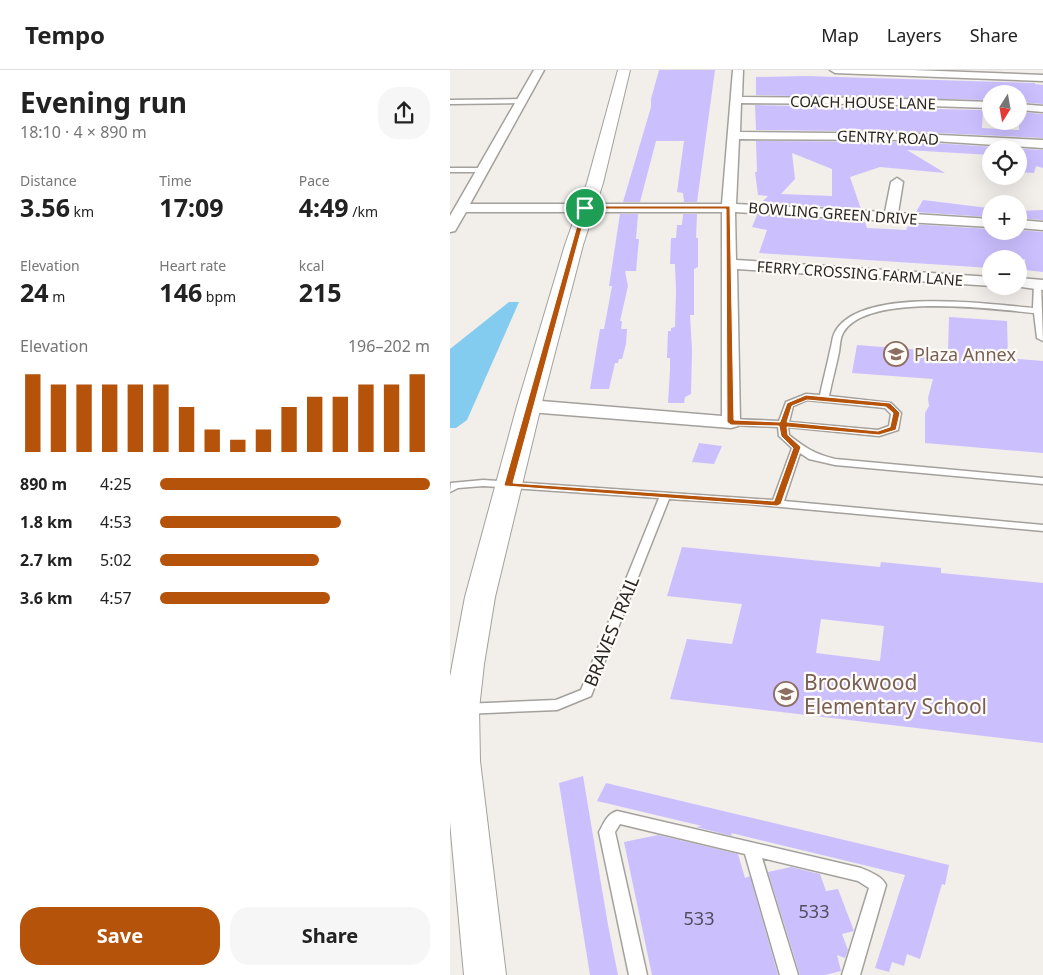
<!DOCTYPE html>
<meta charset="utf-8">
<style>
body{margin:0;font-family:"Noto Sans",sans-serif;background:#f6f6f6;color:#222;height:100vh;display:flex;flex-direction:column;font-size:19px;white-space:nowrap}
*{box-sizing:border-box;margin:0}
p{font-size:16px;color:#767676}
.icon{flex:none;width:28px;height:28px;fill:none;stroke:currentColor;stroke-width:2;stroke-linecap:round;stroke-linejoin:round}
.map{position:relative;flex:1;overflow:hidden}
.panel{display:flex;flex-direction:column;background:#fff;width:450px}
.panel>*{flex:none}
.needle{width:32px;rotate:191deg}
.controls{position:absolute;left:532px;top:15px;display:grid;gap:10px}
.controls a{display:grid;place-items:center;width:45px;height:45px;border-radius:50%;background:#fff;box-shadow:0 5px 20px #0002;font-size:25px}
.pin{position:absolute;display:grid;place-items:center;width:42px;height:42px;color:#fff;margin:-21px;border:2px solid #fff;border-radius:50%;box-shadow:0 1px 5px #0007}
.round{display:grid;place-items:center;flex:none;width:52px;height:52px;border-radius:20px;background:#f6f6f6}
.headline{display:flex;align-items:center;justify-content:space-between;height:85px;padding:0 20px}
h1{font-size:28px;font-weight:700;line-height:38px}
.figures{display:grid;grid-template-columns:repeat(3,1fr);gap:8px;height:85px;padding:5px 20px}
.figures div{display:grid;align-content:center}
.figures b{font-size:25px;font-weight:700}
.figures small{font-size:14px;font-weight:400}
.figures p{font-size:14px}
.chart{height:140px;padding:10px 20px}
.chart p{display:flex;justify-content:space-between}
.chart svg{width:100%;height:90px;margin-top:5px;stroke:#b45309;stroke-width:6}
.primary-button{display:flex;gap:10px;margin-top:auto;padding:10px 20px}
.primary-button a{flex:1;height:58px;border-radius:20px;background:#b45309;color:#fff;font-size:20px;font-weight:700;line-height:58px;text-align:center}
.primary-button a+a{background:#f6f6f6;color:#222}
ul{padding:0 20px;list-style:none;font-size:16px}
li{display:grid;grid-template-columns:80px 60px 1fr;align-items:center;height:38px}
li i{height:12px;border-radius:6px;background:#b45309}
header{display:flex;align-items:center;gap:30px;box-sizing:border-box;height:70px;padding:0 25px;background:#fff;border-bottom:1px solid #e0e0e0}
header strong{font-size:24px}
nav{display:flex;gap:28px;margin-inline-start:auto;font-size:18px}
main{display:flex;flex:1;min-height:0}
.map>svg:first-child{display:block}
.water{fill:#84ccef}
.building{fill:#cbbffe;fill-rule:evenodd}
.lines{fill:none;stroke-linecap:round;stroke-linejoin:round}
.lane-casing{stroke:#a4a19d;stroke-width:3}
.street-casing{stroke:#a4a19d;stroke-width:3}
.secondary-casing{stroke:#a4a19d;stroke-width:2}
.lane{fill:#fff;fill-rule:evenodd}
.street{fill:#fff;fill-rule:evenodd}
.secondary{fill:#fff;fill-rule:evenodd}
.route{fill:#b45309;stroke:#fff;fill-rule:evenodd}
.labels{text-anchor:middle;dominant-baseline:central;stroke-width:4.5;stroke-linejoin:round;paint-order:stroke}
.far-street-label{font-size:15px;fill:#282625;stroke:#fffcf8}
.education-label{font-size:18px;fill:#785e54;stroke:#fffcf8;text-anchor:start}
.street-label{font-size:18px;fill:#282625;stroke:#fffcf8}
.near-number-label{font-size:18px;fill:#514c5b}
.near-education-label{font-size:21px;fill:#785e54;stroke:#fffcf8;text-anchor:start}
</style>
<header>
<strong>Tempo</strong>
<nav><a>Map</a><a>Layers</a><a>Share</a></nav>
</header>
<main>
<section class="panel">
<div class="headline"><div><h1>Evening run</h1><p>18:10 · 4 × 890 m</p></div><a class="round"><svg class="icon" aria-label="share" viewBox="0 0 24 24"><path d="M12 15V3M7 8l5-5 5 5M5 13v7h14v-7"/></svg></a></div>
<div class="figures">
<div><p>Distance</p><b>3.56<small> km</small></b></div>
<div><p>Time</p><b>17:09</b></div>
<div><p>Pace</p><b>4:49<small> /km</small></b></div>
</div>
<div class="figures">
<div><p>Elevation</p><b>24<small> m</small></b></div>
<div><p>Heart rate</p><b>146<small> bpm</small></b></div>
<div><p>kcal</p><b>215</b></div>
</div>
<div class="chart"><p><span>Elevation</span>196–202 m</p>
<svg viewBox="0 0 160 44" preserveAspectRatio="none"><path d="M5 44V6M15 44V11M25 44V11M35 44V11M45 44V11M55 44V11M65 44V22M75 44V33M85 44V38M95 44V33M105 44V22M115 44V17M125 44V17M135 44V11M145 44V11M155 44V6"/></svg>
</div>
<ul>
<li><b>890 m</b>4:25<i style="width:100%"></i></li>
<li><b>1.8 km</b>4:53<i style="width:67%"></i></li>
<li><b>2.7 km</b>5:02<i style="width:59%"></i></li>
<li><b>3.6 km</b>4:57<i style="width:63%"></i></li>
</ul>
<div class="primary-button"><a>Save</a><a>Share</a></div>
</section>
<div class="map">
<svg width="593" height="905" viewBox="0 0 593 905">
<rect width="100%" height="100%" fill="#f2eeea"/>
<path class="water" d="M59 232H69L17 350 6 358H0V279Z"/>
<path class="building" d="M209 0H265L247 132H234L233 123 227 122 234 71H206L190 132H173L201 37V29Z
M355 6 585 13V14L593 15V34L569 32V24H541V29L533 28V30L306 25V7Z
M305 35 533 40 532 58 569 60V42L593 44V68L468 62 306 60Z
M306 71 468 72 593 80V98L586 96 584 103 569 102V79H541V85L457 80 495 103 430 97 400 107 411 139 311 133 318 126 308 125 305 102H307ZM342 83 382 99V126L331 124 345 109Z
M473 130 538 138V147L466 142Z
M593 140V150L569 148V141Z
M170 144H188L186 169H189L186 201H175L178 216 170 251H172L171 259H177L176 274 172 289H169L168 293H165L159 319H140L150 259H154L162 216H159Z
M233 144H247L246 168H248V197L244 199V245H240L242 280 241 324 235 327 234 333H218L220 300V288H217L218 261H221V258L225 257 226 221 225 194H220L221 168H226L227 155H232Z
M307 145 415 152 417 158 437 159 456 160 459 154 539 159V164L569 166V160L593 162V202L576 200 575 189H541V198L309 183 317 160 302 157Z
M499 247 557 251 558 288 593 291V383L475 373V343L479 336 478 328 483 309 402 303 407 275 498 282Z
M249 373 272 376 264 394 242 392Z
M232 477 430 497 431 492 491 498V503L593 513V673L220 629 237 569 282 574 292 534 217 526ZM371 549 434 556 430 591 366 583Z
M133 706 158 855 168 905H140L109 713Z
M156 713 499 795 495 815 492 814 470 889 457 884 454 896 442 892 439 902 425 898 455 805 281 763 282 766 246 757 252 756 147 731Z
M208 765 288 784 295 808 300 806 328 905H202L174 772Z
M341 797 370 804 376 821 388 819 404 861 392 864 398 880 395 888 387 885 391 901 375 905H350L318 802Z"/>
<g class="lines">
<defs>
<path id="lane" d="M0 30 72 29 75 31 72 33 0 34Z
M0 98H33L36 100 33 102H0Z
M584 213 591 215 593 271 587 268 584 243C543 239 416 222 393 263 390 268 390 276 389 282 386 297 382 311 379 326L441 333 451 343 448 360 429 366 338 357 339 365C355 378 365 384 385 389L593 408V414L385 395 359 389 350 383 334 431 593 455V461L299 434 219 429 141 626 107 640 14 644 9 643 7 639 9 635 14 634 106 630 131 620 209 428 33 416 8 418 0 422 1 413 33 410 323 430 342 378 329 366 328 357 281 355 276 352 281 349 329 351 336 332 356 324 370 325C373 310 377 296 380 281 382 275 382 267 385 262 410 216 539 234 583 238ZM357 330 435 338 441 344 439 356 428 360 339 352 343 336Z
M167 741 411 798C420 802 432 806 436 815L410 905H392L419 818 408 811 312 788 348 905H330L295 784 170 754 165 762 197 905H179L149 762C154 753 157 744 167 741Z"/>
<path id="street" d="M84 0H94L20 134H272L283 0H293L292 27 419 28 541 32V38L419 34 291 33 290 62 468 64 593 70V78L468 70 289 69 286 134 435 142 441 112 447 108 453 112 448 143 541 149V157L285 142 286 190 541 207 542 216 287 199 290 352 288 356 281 358 79 342 73 340 70 336 73 332 79 330 272 346V142H16L5 161 0 162V146Z
M380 0H463L593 5V11L385 3Z
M569 34 593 36V42L569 40Z
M569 150 593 152V160L569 158Z
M569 208 593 210V220L564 216H569Z"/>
<path id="secondary" d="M168 0H180L153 113 133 175 91 336 45 527 34 594 29 639 30 691 56 905H14L0 752V607L15 527 67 336 115 175 137 113Z"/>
</defs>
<use href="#lane" class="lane-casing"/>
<use href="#street" class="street-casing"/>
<use href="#secondary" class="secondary-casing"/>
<use href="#lane" class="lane"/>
<use href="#street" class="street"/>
<use href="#secondary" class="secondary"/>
</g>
<path class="route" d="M135 136H280L284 350 330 352 337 333 356 325 440 333 450 343 446 360 429 365 337 357 338 365 351 377 331 434 327 436 55 416 54 415 132 138ZM137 139H276L277 352 281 355 329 356 331 366 343 378 324 431 63 413ZM357 330 436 337 443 343 440 357 428 361 337 352 342 336Z"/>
<defs>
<symbol id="school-ring" viewBox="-11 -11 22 22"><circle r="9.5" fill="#fffcf8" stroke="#8d6e63" stroke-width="1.5"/><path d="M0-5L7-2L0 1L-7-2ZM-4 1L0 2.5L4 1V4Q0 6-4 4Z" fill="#8d6e63"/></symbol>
</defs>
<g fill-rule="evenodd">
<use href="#school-ring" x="432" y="270" width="28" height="28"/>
<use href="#school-ring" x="322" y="610" width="28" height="28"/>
</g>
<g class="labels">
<g class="far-street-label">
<text transform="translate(413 32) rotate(1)">COACH HOUSE LANE</text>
<text transform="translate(438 67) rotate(2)">GENTRY ROAD</text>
<text transform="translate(383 143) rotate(4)">BOWLING GREEN DRIVE</text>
<text transform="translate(410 203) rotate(4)">FERRY CROSSING FARM LANE</text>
</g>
<g class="education-label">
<text x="464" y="284">Plaza Annex</text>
</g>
<g class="street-label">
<text transform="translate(161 561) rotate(-68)">BRAVES TRAIL</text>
</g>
<g class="near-number-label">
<text x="364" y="841">533</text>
<text x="249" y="848">533</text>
</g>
<g class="near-education-label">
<text x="354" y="612">Brookwood<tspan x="354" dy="24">Elementary School</tspan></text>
</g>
</g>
</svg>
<div class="controls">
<a><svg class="needle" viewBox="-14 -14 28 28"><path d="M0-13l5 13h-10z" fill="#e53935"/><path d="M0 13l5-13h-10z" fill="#767676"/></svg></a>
<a><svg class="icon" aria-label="locate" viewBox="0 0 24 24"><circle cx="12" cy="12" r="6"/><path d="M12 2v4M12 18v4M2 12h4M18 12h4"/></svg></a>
<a>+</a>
<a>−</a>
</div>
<div class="pin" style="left:135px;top:138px;background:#1e9e55"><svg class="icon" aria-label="arrive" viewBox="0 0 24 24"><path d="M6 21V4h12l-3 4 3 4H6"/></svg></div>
</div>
</main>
